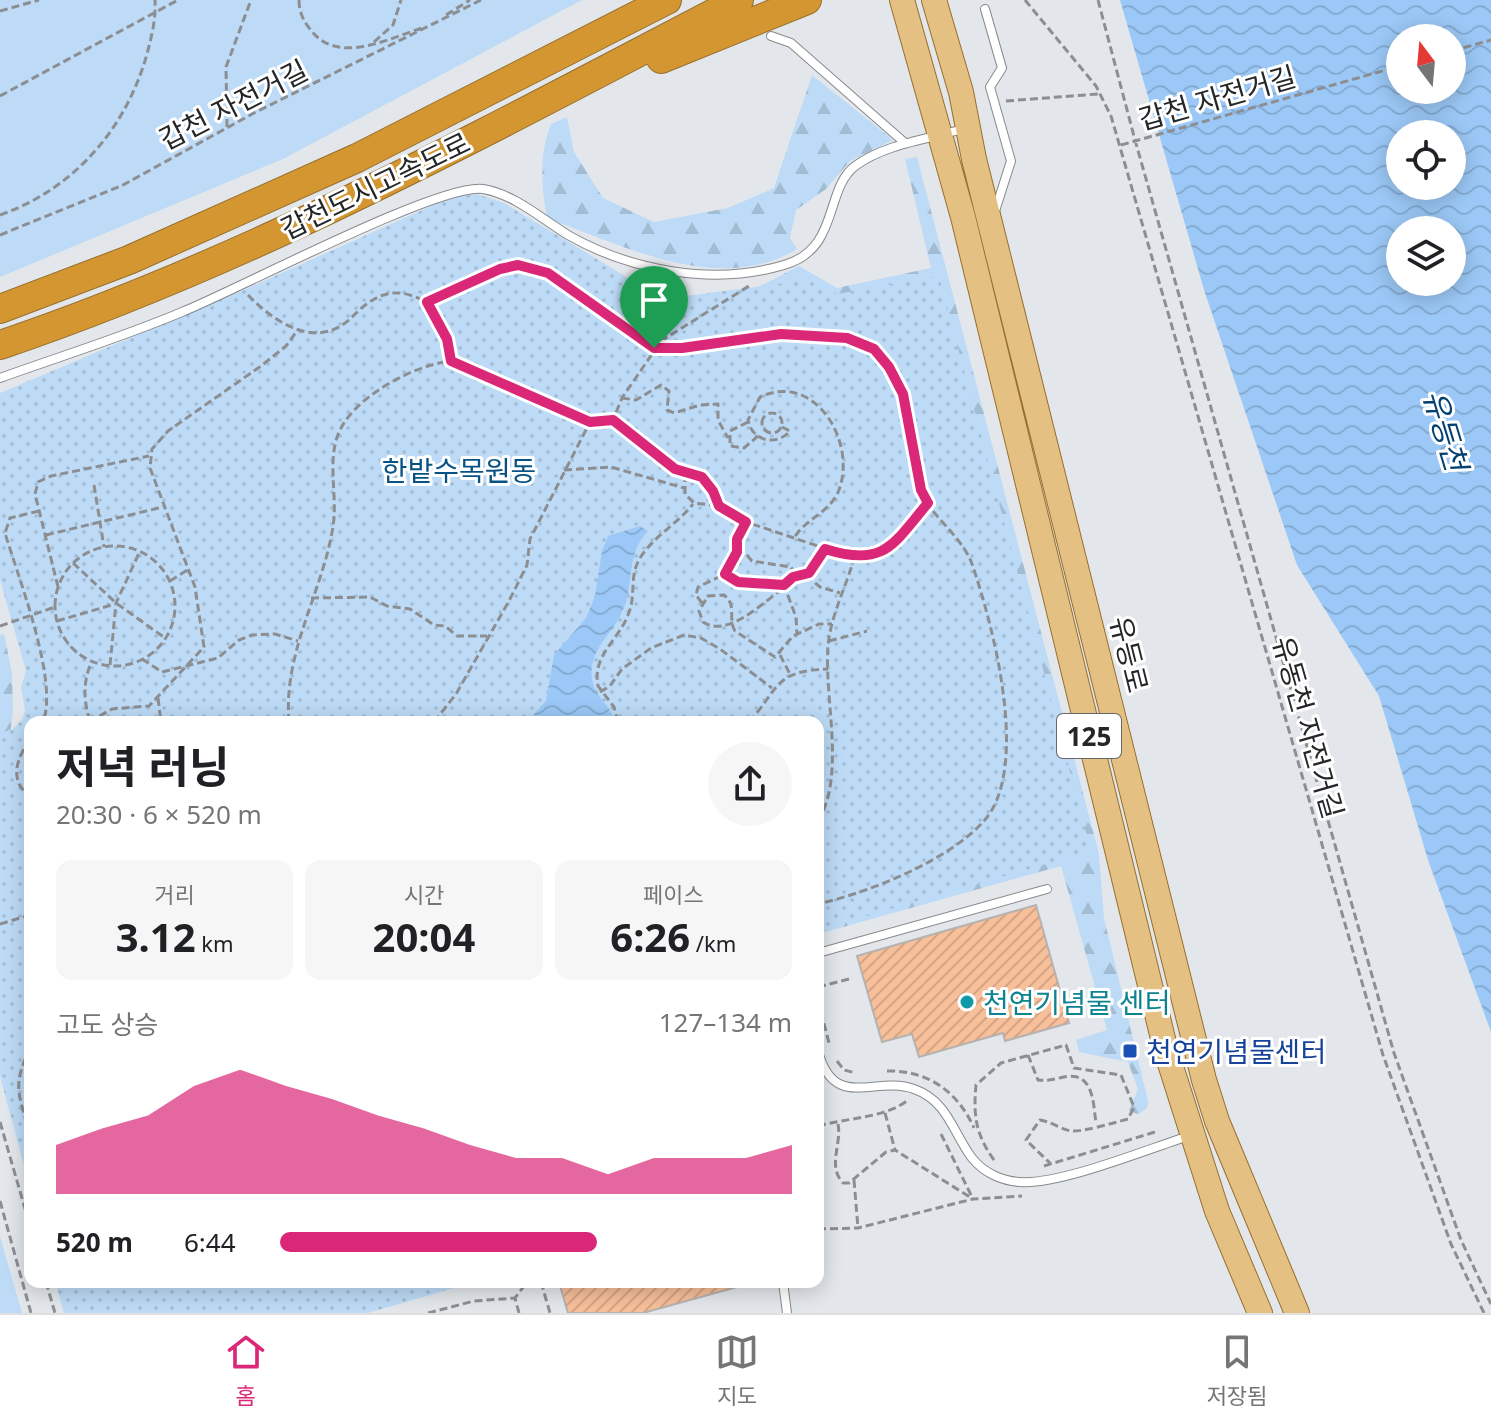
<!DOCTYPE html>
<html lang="ko">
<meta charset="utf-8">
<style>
body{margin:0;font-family:"Noto Sans","Noto Sans KR",sans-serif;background:#f6f6f6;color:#202124;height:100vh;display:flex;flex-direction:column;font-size:30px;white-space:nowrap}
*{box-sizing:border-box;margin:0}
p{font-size:26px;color:#757577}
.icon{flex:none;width:44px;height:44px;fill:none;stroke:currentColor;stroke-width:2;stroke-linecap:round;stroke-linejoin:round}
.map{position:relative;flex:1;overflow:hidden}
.sheet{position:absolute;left:24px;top:716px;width:800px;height:572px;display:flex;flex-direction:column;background:#fff;border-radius:16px;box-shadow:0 4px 20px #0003}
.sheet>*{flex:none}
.needle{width:52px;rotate:344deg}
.tools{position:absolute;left:1386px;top:24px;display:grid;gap:16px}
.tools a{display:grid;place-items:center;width:80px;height:80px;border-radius:50%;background:#fff;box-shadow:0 4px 20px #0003;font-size:40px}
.pin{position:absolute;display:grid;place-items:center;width:68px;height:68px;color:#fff;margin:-82px -34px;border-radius:50% 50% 50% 0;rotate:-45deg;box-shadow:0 0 8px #0007}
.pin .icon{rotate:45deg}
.round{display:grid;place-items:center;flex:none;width:84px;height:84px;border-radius:42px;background:#f6f6f6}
.head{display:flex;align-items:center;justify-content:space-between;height:136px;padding:0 32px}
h1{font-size:44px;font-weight:700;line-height:60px}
.figures{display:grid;grid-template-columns:repeat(3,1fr);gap:12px;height:136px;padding:8px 32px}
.figures div{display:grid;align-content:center;border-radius:16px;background:#f6f6f6;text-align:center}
.figures b{font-size:40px;font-weight:700}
.figures small{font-size:22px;font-weight:400}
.figures p{font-size:22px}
.chart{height:224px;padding:16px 32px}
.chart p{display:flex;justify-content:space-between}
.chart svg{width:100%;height:144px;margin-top:8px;fill:#db2777;opacity:.7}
ul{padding:0 32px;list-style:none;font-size:26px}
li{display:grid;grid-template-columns:128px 96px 1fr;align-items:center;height:60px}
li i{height:20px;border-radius:10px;background:#db2777}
.menu{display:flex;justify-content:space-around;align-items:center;height:112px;border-top:2px solid #e0e0e0;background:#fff;font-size:22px;color:#757577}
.menu a{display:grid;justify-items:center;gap:4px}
.menu .on{color:#db2777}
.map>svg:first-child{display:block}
.green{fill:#bddbf6}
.forest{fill:url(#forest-firs)}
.garden{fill:url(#garden-dots)}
.water{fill:url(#water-waves);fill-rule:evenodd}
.building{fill:url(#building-hatch);stroke:#b6b2af;stroke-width:2}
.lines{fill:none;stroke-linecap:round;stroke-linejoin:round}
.lane-casing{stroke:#86898d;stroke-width:10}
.primary-casing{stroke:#966f2e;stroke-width:26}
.highway-casing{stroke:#966f2e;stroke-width:30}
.path{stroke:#8c8e92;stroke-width:3;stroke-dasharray:8 4;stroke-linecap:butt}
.lane{stroke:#fff;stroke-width:8}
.primary{stroke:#e5c083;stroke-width:24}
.highway{stroke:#d39631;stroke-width:28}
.route-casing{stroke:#fff;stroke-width:16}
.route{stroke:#db2777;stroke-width:10}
.culture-dot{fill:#0f9aa8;stroke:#fff;stroke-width:3}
.transit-dot{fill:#1a4fb4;stroke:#fff;stroke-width:3}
.labels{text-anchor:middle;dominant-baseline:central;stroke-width:6;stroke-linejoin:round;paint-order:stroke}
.shield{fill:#fff;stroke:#666768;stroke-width:2}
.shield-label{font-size:26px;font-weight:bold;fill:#252628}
.street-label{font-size:28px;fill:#252628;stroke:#fff}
.park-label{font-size:28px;fill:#075284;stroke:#fff}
.culture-label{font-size:28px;fill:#0d838f;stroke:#fff;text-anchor:start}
.transit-label{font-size:28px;fill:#164399;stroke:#fff;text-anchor:start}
.water-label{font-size:30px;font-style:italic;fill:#004073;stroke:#fff}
</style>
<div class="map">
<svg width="1491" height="1313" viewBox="0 0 1491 1313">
<defs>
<pattern id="forest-firs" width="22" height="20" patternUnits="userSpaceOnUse" patternTransform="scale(2)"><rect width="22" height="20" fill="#bddbf6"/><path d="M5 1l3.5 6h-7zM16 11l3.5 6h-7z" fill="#a2bcd3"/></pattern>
<pattern id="garden-dots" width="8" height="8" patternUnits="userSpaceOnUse" patternTransform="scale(2)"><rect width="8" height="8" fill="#bddbf6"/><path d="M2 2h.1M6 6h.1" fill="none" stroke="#a2bcd3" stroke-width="1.8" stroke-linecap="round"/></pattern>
<pattern id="water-waves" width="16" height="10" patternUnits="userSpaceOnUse" patternTransform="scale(2)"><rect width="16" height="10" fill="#9bc8f6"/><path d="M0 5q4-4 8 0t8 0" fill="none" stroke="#85acd3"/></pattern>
<pattern id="building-hatch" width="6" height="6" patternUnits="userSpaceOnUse" patternTransform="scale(2)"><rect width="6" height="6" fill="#f7bf9a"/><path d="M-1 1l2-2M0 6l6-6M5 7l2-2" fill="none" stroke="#d4a485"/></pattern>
</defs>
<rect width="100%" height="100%" fill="#e3e7eb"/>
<path class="green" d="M0 0H582L283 159 0 277Z
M0 1236 22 1313H0Z"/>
<path class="forest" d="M812 75 893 140 850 161 826 189 796 210 790 238 797 249C720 296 624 246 547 218 541 186 539 154 551 124L567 117 574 152 603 198 654 222 728 208 774 188Z
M917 157 1099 854 1104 918 1148 1101 1147 1108 1138 1114 1129 1111 1138 1089 1128 1062 1079 1052 1076 1040 1107 1030 1061 866 818 934V907L900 879 745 294 799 266 837 288 931 268 905 159Z
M4 634 12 673 13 712 8 749 30 896 0 874V635Z"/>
<path class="garden" d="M477 194 504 203 638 284 686 296 808 280 838 294 939 276 1091 851 818 930V722H30V1188L0 1076V733L13 729 22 720 25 710 21 687 26 671 0 580V393L246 289 449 198Z
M55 1282H475L368 1313H64Z"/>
<path class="water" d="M1120 0H1491V1032L1429 863 1379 696 1297 565 1205 293ZM1400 38H1452V90H1400ZM1400 134H1452V186H1400ZM1400 230H1452V282H1400Z
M640 526 648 531C624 556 636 583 622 612 612 635 588 650 592 679 594 696 611 705 615 722H527L546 701 554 655 586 618 595 596 602 551 608 536Z"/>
<path class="building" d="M1036 905 1069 1023 1005 1041 1003 1033 919 1057 912 1034 882 1042 857 956Z
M559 1282H755L643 1313H568Z"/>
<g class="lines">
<defs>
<path id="lane" d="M985 9 1002 68 990 87 1011 161 995 211
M771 36 791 43 905 143
M0 378C61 356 123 337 182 312 237 290 439 183 483 189 514 194 542 219 568 235 631 271 714 286 784 265 840 249 824 190 855 166 885 144 928 139 963 129
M818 953 1047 889
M818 1051C834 1112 875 1075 914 1089 948 1101 953 1133 972 1158 984 1173 1002 1181 1020 1182 1061 1185 1150 1148 1192 1135
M783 1282 787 1313"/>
<path id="primary" d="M902 0 963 217 1166 1051 1217 1211 1260 1313
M934 0 961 92 974 159 1204 1080 1217 1121 1297 1313"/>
<path id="highway" d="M661 59 807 0
M0 309 129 260 357 158 667 0
M0 345C258 258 498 125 739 0"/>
</defs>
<use href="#lane" class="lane-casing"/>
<use href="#primary" class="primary-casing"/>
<use href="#highway" class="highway-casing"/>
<path class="path" d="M299 0C299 11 303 21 310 29 337 66 387 39 422 28
M1025 0 1096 86 1111 116 1383 1055 1451 1244 1484 1313
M1098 0 1135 140 1394 1053 1461 1240 1491 1304
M0 11 39 0
M446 15 470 0
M374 42 393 25 401 0
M1452 51 1491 40
M0 96 178 0
M1006 101 1098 94
M227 127 226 67 251 0
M1121 145 1400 66
M0 215C74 189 126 129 147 54 152 35 156 19 155 0
M0 235 123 185 254 113 481 0
M248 295C275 323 316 350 350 319 363 306 378 292 398 293 408 293 418 298 427 302 465 286 510 251 551 275 574 288 593 306 615 319 628 327 640 343 654 348 668 353 689 347 702 345 748 338 835 319 874 350 918 384 905 444 921 490 930 517 961 534 972 564 993 625 1031 768 984 821 948 861 870 892 818 904
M427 302 447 339 450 361
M622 398 636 400 661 385 669 391 667 410 674 413 700 405 718 404V420L728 438
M762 423a10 10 0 1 1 20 0a10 10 0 1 1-20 0Z
M614 421 675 469 702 477 713 491 719 506
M748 422 730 431V446L744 448 758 436
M782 427 790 431C776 447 752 441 748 420L760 397C815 371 857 442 839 490 830 513 806 518 794 538
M564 470 611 467 684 488
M685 474V494L694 503 719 506 746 522 854 558 879 552 895 543 928 503
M94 485 104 547
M39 511 10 518 5 533C18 577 59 681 43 722
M46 535 163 507
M55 606a60 60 0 1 1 120 0a60 60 0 1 1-120 0Z
M825 549 809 573C781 580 735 643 703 622L699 611 708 596 724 595C738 606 727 618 735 631L775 657 793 636 819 624H832
M737 552V539L746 523
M73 563 116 603 165 638
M725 574 738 582 784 585 796 617 797 635
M806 575 820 587 840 593
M170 581 189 569
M58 587 35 494 38 482 51 476 149 456
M311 598 370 597 387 606 410 609 434 625 445 626 457 636H487
M702 603 696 595 698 587 725 574 737 552 745 553 752 561 791 567 796 576
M57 621 115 604
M0 626 55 607
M829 641 867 631
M780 655 791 676
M142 659 162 672 218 658 239 640 252 635 275 634 298 641
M110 665 116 603 140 551
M600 692 610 686 622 669 651 648 684 635 701 638 720 649 772 688
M158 698 161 722
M90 721C83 700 83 680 92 661
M89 722 112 709 149 706 204 647 195 587 150 468 152 449 168 431 261 366 286 346 297 331
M289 722C283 652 322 594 333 527 338 495 326 459 340 430 356 396 414 365 451 361L590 422
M434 722 456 694 509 601 527 565 530 539 590 422 613 420 622 398 661 341 749 286
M618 722 614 707 598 686C592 655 618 641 628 615 638 592 626 574 645 551 659 533 679 522 693 504
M749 722C780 688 773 671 828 669
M30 739C17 759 8 779 30 797
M818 821C846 775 824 700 828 646 831 614 846 588 854 558
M0 924 30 915
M818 987 853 978
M818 1000 829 1043
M1028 1055 1038 1080C1049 1081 1054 1079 1064 1077 1094 1071 1093 1103 1096 1123
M837 1061 844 1070 856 1073
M887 1071C928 1070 958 1092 974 1128
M885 1113 895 1150
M0 1122 30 1226
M27 1124C17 1091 14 1081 30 1049
M838 1124C842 1144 827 1166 843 1183H849L886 1152 895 1150 973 1199
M818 1126C846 1118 886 1118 908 1100
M941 1134 973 1199
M994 1160C976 1135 973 1116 976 1085L1001 1063 1066 1045 1074 1068 1121 1075 1134 1107 1128 1119C1113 1123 1083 1132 1071 1131 1060 1129 1052 1122 1040 1120L1026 1140 1051 1164
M1044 1166 1155 1132
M854 1180 858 1228
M0 1201 31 1313
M818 1229 858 1228 973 1199 1022 1196
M46 1282 55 1313
M541 1282 550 1313
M428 1313 474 1301 515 1298
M519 1313 515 1298 527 1282"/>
<use href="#lane" class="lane"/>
<use href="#primary" class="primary"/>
<use href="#highway" class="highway"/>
</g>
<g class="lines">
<defs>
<path id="route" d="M518 265 548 273 654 348H682L781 334 847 338 874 349 889 367 903 394 921 490 928 503C893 544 885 568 825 549L809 573 793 577 784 585 738 582 725 574 737 552V539L746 522 719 506 713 491 702 477 675 469 613 420 590 422 451 361 447 339 427 302 500 269Z"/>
</defs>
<use href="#route" class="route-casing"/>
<use href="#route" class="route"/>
</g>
<circle class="culture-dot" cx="967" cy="1002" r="8"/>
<rect class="transit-dot" x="1122" y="1043" width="16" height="16" rx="4"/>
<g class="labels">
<rect class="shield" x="1057" y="714" width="64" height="44" rx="6"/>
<g class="shield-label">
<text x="1089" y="736">125</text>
</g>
<g class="street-label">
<text transform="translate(1217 97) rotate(-16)">갑천 자전거길</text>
<text transform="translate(233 104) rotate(-27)">갑천 자전거길</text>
<text transform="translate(375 185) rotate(-26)">갑천도시고속도로</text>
<text transform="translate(1130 654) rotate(76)">유등로</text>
<text transform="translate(1309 727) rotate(74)">유동천 자전거길</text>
</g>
<g class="park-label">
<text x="459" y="470">한밭수목원동</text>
</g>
<g class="culture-label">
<text x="983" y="1002">천연기념물 센터</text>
</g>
<g class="transit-label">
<text x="1146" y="1051">천연기념물센터</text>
</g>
<g class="water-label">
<text transform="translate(1446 430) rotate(73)">유등천</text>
</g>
</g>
</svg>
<div class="tools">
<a><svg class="needle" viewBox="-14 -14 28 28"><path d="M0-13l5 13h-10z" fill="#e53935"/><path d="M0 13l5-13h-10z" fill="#757577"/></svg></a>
<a><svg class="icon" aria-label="locate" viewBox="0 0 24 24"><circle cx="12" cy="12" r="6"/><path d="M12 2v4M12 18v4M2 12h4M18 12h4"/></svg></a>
<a><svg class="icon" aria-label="layers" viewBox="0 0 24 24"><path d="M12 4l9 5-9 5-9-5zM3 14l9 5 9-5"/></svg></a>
</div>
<div class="pin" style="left:654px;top:348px;background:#1e9e55"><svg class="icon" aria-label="arrive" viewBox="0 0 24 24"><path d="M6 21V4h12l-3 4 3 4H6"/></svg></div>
<section class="sheet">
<div class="head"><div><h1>저녁 러닝</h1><p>20:30 · 6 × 520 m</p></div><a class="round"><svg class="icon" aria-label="share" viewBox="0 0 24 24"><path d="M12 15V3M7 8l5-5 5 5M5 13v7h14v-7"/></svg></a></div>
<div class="figures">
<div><p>거리</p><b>3.12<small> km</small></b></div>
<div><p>시간</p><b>20:04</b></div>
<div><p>페이스</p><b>6:26<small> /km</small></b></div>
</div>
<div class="chart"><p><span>고도 상승</span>127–134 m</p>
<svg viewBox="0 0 160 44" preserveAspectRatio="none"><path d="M0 44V29L10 24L20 20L30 11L40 6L50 11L60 15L70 20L80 24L90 29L100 33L110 33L120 38L130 33L140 33L150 33L160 29V44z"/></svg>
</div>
<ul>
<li><b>520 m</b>6:44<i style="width:62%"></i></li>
</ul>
</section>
</div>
<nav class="menu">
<a class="on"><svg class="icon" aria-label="home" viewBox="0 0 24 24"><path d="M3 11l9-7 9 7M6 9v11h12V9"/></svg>홈</a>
<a><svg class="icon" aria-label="map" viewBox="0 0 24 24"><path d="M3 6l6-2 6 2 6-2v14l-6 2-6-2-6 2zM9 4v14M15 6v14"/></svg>지도</a>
<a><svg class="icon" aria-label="saved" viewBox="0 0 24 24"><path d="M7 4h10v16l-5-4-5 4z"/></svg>저장됨</a>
</nav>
